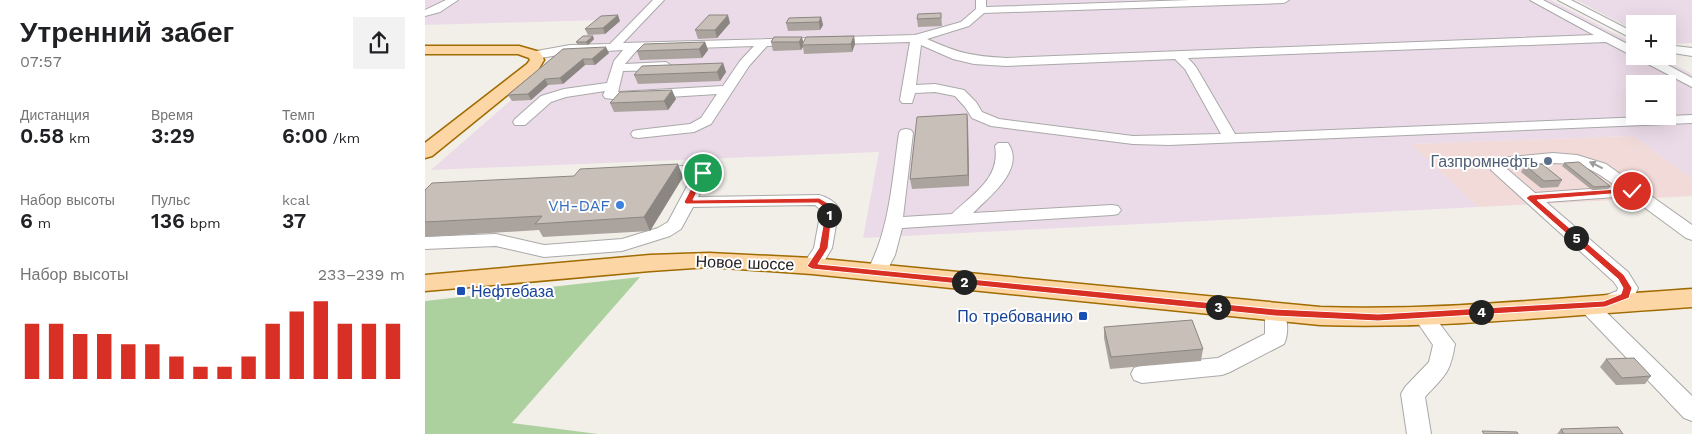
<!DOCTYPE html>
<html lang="ru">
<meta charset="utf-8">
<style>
body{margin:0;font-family:"Work Sans",sans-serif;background:#f2f2f2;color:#202124;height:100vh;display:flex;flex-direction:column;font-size:19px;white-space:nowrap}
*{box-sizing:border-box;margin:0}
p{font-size:16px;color:#757577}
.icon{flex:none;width:28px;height:28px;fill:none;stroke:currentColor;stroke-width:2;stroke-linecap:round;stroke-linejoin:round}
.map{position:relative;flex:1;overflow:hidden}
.sheet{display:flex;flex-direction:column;background:#fff;width:425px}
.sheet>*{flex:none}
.tools{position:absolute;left:1201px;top:15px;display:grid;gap:10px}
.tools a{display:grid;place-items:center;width:50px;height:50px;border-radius:0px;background:#fff;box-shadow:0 5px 20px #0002;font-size:25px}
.pin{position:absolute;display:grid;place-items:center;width:42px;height:42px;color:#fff;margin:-21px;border:2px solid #fff;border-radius:50%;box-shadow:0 1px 5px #0007}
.km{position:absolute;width:25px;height:25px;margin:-12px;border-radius:50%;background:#222;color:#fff;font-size:14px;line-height:25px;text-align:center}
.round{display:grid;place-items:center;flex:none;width:52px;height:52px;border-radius:0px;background:#f2f2f2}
.headline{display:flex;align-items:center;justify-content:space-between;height:85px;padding:0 20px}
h1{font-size:28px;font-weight:600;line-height:38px}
.metrics{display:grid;grid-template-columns:repeat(3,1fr);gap:8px;height:85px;padding:5px 20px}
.metrics div{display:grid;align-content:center}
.metrics b{font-size:21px;font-weight:600}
.metrics small{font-size:14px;font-weight:400}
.metrics p{font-size:14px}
.chart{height:140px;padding:10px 20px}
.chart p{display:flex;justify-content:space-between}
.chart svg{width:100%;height:90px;margin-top:5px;stroke:#d93025;stroke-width:6}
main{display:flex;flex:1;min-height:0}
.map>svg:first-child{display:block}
.commercial{fill:#f2dad9}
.industrial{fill:#ebdbe8;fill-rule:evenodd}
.forest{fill:#add19e}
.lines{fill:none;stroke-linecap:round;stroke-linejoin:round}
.minor-casing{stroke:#a9a9a9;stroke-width:2}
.major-casing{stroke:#a06b00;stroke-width:3}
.minor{fill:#fff;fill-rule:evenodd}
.major{fill:#fcd6a4;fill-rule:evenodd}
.wall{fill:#aba49e}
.shaded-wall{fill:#8b8681}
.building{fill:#c7bfb8;stroke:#8b8681}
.oneway{fill:#9c9c9c}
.route{fill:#d93025;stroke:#fff}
.service-dot{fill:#5c6f8a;stroke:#fff;stroke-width:2}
.shop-dot{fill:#3f7fe0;stroke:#fff;stroke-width:2}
.transit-dot{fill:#1a4fb4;stroke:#fff;stroke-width:2}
.labels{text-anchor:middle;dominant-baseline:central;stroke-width:4;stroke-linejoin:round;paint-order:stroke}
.service-label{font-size:16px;fill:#4e5e75;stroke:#fff;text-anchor:end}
.shop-label{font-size:16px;fill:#366cbe;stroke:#fff;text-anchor:end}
.street-label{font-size:16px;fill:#222;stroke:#fff}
.transit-label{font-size:16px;fill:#164399;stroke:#fff;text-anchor:start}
</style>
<main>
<section class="sheet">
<div class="headline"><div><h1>Утренний забег</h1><p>07:57</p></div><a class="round"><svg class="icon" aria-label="share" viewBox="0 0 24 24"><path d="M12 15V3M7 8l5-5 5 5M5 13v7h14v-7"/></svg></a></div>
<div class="metrics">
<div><p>Дистанция</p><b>0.58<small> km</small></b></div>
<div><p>Время</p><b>3:29</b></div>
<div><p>Темп</p><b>6:00<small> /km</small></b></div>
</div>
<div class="metrics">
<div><p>Набор высоты</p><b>6<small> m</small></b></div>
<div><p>Пульс</p><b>136<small> bpm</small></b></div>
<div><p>kcal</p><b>37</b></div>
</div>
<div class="chart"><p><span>Набор высоты</span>233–239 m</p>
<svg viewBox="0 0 160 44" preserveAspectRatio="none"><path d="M5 44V17M15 44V17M25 44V22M35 44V22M45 44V27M55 44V27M65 44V33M75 44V38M85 44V38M95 44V33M105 44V17M115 44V11M125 44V6M135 44V17M145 44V17M155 44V17"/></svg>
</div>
</section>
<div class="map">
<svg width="1267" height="434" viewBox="0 0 1267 434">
<rect width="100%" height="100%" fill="#f2efe9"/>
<path class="commercial" d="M1208 136 1267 179V196L1053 207 985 144Z"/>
<path class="industrial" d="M0 0H1126L1210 44V56H1233L1267 74V179L1208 136 986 144 1053 207 438 238 454 152 6 170 178 20 0 25ZM1210 84H1242V116H1210Z
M1151 0H1267V43L1243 44 1242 24H1210V31Z"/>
<path class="forest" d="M215 277 87 423 173 434H0V301Z"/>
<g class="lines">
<defs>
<path id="minor" d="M21 0H33L15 12 0 16V10Z
M228 0H239L198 43 490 35 536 22 551 9V0H561V7L765 0H864L859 3 559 13 544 26 502 39C533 53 546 56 581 58L1169 35 1105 0H1118L1210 48V56H1226L1267 78V87L1181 42 763 58 771 67 810 134 1267 115V123L744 145 708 144 566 126 547 118 540 107 530 96 510 92 490 93 487 103H477L475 100 485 42 342 46 324 66 286 124 269 132 213 138 208 137 206 134 208 131 213 130 265 124 276 118 292 94 195 100 180 98 178 95 180 91 141 97 126 102 100 125H90L88 122 90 119 116 96 139 89 182 83 189 61 198 50 145 53 110 59 106 58 104 55 106 52 145 45 185 44ZM496 45 528 59 549 64 581 66 750 59 760 69 796 134 708 136 574 119 557 112 551 102 539 90 510 84 491 85ZM329 46 315 61 298 86 193 92 198 71 241 70 247 66 241 62 200 64 212 50Z
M1133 0H1146L1210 33V40Z
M1242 45 1267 48V56L1242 52Z
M481 129 486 130 488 133 478 217 527 214C548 194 576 178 570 146L573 143H583C601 169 564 197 548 213L687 205 693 206 696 210 693 214 687 215 477 228 470 255 458 278 451 279 444 278 441 273C465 231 467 180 474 133L476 130Z
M1128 153 1152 155 1181 164 1267 225V240L1261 238 1204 196 1121 202 1203 272 1213 288 1207 301 1181 310 1178 309 1267 396V421L1259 418 1152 306 1155 301 1162 299 1171 303 1174 298 1192 291 1193 288 1189 282 1066 170 1068 162 1075 158ZM1128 163C1159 164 1168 169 1192 187L1110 193 1082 169 1085 165Z
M268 165 283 170 285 173 273 197 394 195C402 197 409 201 414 208L407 248 394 270 387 272 380 270 377 266 389 248 396 210 390 205 268 207 256 229 245 236 197 251 119 257 71 246 0 249V237L71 234 119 245 197 239 233 228 243 222 268 175 231 177 225 175 223 172 225 169Z
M850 306 857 308C863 317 864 334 859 344L805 372 797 375 717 383 709 380 706 374 709 368 717 365 793 358 840 334V313L843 308Z
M998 309 1005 311 1030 344C1025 374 1020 375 1000 397L1006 434H982L976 394 980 387 1004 362 1008 345 988 316 991 311Z"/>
<path id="major" d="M0 46H94L115 52 119 60 113 70 7 156 0 158V143L102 64 105 60 104 58 93 54H0Z
M284 253 387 258 895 307C1019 311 1143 297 1267 289V307C1143 315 1019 329 895 325L387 274 284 267 225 271 0 291V275L225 255Z"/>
</defs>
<use href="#minor" class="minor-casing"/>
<use href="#major" class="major-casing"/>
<use href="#minor" class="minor"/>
<use href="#major" class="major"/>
</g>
<path class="wall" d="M516 13 517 26 493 27 492 19Z
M396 17 398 25 395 30 363 31 361 23Z
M195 21 180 34 163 35 160 29Z
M305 23 292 38 273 39 270 30Z
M429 36 430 44 427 52 379 54 378 47 376 50 348 51 346 42 349 37 378 43Z
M169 39 163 45H153L151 42Z
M280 42 283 50 277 58 215 60 212 51Z
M138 49 184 53 170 65H160L138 84 123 85 106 100 87 101 83 95Z
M298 63 301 72 295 81 213 84 209 75Z
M251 99 243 110 189 112 185 103Z
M542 114 543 124 544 186 487 189 485 179Z
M1139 163 1185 186 1183 190H1167L1137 166Z
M1100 165 1137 180 1133 187 1116 188 1096 172Z
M258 177 225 231 118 237 114 230 0 237V190Z
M679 327 778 349 776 361 685 369 679 338Z
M1181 359 1226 376 1220 384 1191 385 1175 367Z
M1136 429 1198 434H1132Z"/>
<path class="shaded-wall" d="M193 15 195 21 180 34 178 28Z
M303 15 305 23 292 38 290 30Z
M396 17 398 25 395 30 394 22Z
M168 36 169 39 163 45 161 42Z
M429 36 430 44 427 52 426 44Z
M377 37 379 45H377L378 47 376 50 374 42Z
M280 42 283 50 277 58 274 49Z
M181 47 184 53 170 65 167 59Z
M158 59 160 65 138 84 135 78Z
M298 63 301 72 295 81 292 72Z
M120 79 123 85 106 100 103 94Z
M247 90 251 99 243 110 239 101Z
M542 114 543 124 544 186 543 175Z
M253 164 258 177 225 231 219 217Z"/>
<path class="building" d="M516 13V18L492 19 493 14Z
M193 15 178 28 160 29 176 16Z
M284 15H303L290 30H270Z
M396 17 394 22 361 23 364 18Z
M158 36H168L161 42H151Z
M429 36 426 44 377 45 381 37Z
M349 37H377L374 42H346Z
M280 42 274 49 212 51 219 44Z
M181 47 167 59H158L135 78 120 79 103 94 83 95 138 49Z
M298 63 292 72 209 75 217 66Z
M247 90 239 101 185 103 195 92Z
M542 114 543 175 485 179 492 117Z
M1154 162 1185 186 1169 187 1139 163Z
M253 164 219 217 110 224 117 216 0 222V190L7 183 149 176 155 169Z
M1117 164 1137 180 1119 181 1100 165Z
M767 320 778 349 686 357 679 327Z
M1209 358 1226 376 1197 378 1181 359Z
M1193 427 1198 434H1139L1136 429Z
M1057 431 1092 432 1093 434H1059Z"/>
<defs><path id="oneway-solid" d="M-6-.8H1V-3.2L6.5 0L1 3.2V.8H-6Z" transform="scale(1.25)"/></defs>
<use class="oneway" href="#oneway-solid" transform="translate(1171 165) rotate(-154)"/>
<path class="route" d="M275 171 281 173 268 200 394 198 408 206 403 248 393 264 850 309 953 314 1162 302 1179 301 1196 294 1198 288 1193 279 1101 198 1105 195 1207 188 1211 191 1210 192 1112 200 1199 275 1207 288 1204 298 1180 307 953 321 850 316 387 269 382 266 394 248 401 209 393 203 261 204 259 202Z"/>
<circle class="service-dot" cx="1123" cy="161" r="5"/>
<circle class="shop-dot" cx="195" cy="205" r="5"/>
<g class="transit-dot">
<rect x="31" y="286" width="10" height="10" rx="2.5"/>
<rect x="653" y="311" width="10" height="10" rx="2.5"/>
</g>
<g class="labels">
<g class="service-label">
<text x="1113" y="161">Газпромнефть</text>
</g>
<g class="shop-label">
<text x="185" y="205">VH-DAF</text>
</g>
<g class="street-label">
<text transform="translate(320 263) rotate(2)">Новое шоссе</text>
</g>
<g class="transit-label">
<text x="46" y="291">Нефтебаза</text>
<text x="648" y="316" text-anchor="end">По требованию</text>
</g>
</g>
</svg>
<div class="tools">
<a>+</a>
<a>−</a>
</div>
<div class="pin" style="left:278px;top:173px;background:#1e9e55"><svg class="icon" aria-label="arrive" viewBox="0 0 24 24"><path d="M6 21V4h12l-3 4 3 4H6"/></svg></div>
<div class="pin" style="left:1207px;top:191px;background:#d93025"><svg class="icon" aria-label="check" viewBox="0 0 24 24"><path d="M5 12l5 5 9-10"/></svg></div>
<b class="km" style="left:404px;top:215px">1</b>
<b class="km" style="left:539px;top:282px">2</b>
<b class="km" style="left:793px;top:307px">3</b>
<b class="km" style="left:1056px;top:312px">4</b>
<b class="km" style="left:1151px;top:238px">5</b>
</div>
</main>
